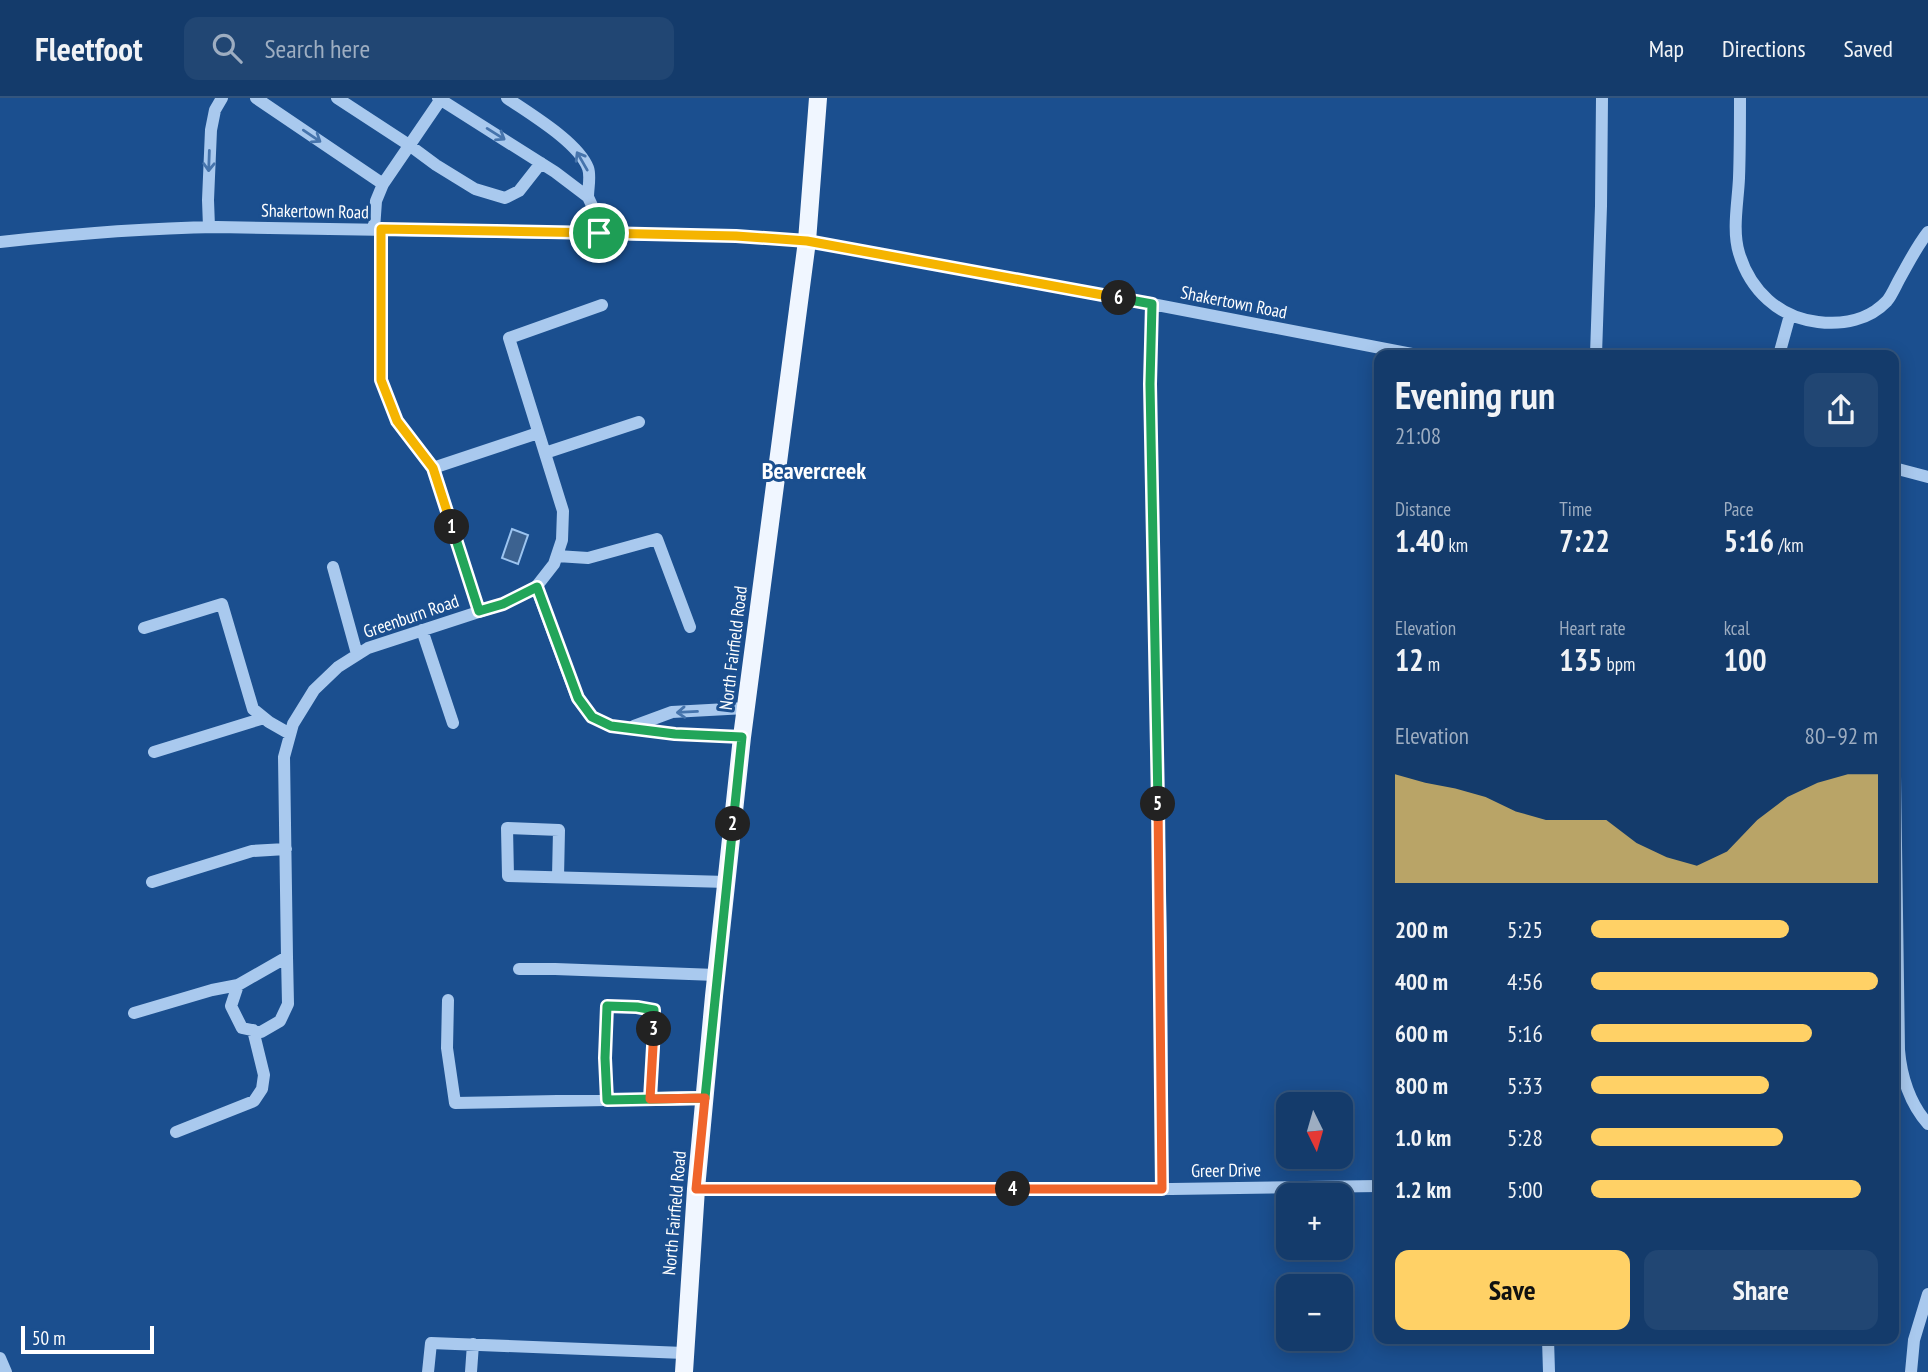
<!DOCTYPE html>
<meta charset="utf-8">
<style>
body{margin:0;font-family:"PT Sans Narrow",sans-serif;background:#214673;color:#f1f3f6;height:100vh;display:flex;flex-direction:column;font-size:26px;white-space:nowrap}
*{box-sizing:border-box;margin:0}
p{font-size:23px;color:#9dadc1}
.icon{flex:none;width:38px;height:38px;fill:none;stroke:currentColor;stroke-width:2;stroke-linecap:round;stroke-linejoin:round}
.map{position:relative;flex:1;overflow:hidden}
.drawer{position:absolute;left:1374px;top:252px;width:525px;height:994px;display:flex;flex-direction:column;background:#143b6b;border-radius:14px;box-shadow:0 4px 18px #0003,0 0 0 2px #33557e}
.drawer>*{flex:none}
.needle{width:46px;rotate:175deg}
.buttons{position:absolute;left:1276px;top:994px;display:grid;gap:14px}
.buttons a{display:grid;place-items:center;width:77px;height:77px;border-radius:14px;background:#143b6b;box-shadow:0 4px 18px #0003,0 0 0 2px #33557e;font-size:35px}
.scale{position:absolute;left:21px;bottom:18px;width:133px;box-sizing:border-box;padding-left:7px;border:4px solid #fff;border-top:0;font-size:19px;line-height:24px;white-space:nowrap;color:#fff;-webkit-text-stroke:5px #1b4f8f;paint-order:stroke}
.pin{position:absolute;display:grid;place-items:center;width:60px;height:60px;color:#fff;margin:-30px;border:4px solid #fff;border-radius:50%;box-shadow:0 2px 7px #0007}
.km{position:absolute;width:35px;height:35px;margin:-18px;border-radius:50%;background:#222;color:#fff;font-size:19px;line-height:35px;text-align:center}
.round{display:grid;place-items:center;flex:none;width:74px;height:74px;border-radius:14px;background:#214673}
.head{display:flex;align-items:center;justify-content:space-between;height:119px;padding:0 21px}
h1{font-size:38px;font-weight:600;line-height:52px}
.stats{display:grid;grid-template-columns:repeat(3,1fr);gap:10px;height:119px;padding:7px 21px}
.stats div{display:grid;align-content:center}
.stats b{font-size:30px;font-weight:600}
.stats small{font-size:19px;font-weight:400}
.stats p{font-size:19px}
.chart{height:196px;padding:14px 21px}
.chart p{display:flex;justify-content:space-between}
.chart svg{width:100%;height:126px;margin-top:7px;fill:#ffd166;opacity:.7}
.primary-button{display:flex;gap:14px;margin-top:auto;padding:14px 21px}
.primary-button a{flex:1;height:80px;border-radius:14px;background:#ffd166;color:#111;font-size:28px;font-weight:600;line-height:80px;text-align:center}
.primary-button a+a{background:#214673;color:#f1f3f6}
ul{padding:0 21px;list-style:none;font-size:23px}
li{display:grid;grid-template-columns:112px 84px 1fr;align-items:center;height:52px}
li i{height:18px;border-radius:9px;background:#ffd166}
header{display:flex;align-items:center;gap:42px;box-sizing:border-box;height:98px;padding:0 35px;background:#143b6b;border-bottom:2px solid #33557e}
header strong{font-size:33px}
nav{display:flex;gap:38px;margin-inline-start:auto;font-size:24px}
.search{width:490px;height:63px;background:#214673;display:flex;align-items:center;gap:18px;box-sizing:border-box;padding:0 24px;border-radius:14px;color:#9dadc1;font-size:26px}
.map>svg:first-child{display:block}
.water{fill:#3c6290;stroke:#9cc4f0;stroke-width:2}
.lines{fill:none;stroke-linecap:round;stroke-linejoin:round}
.minor{stroke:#a9c9ee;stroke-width:12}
.major{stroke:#f0f6ff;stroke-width:18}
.oneway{stroke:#4674ac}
.split-1-casing{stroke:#fff;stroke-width:14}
.split-2-casing{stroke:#fff;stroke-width:14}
.split-3-casing{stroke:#fff;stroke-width:14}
.split-4-casing{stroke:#fff;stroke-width:14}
.split-5-casing{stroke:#fff;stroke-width:14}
.split-6-casing{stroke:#fff;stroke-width:14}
.split-7-casing{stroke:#fff;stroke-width:14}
.split-1{stroke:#f5b400;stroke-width:9}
.split-2{stroke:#22a559;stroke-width:9}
.split-3{stroke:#22a559;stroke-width:9}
.split-4{stroke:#f0652b;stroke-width:9}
.split-5{stroke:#f0652b;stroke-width:9}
.split-6{stroke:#22a559;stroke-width:9}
.split-7{stroke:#f5b400;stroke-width:9}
.labels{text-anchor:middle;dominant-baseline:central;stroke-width:6;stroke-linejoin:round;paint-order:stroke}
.street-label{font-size:18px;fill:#fff;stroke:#1b4f8f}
.district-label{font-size:24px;font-weight:bold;fill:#fff;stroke:#1b4f8f}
</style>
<header>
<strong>Fleetfoot</strong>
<div class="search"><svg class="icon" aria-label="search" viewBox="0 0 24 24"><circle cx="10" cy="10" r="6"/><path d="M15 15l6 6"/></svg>Search here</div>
<nav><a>Map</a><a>Directions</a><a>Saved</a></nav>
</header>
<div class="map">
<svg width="1928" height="1274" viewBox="0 0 1928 1274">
<rect width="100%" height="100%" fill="#1b4f8f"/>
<path class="water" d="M512 431 528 437 518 466 502 460Z"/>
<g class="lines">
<path class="minor" d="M256 0 383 86
M337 0 409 47 436 67 475 91 505 100 519 93 541 65
M438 0 555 74 588 99 595 114 599 135
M507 0C530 16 578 44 588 70 591 78 588 90 588 99
M1740 0C1740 27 1740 54 1739 80 1738 104 1732 132 1739 155 1750 192 1779 220 1818 224 1843 227 1869 222 1887 203 1892 197 1896 187 1900 180 1909 164 1917 148 1928 134
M209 129 208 102 211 32 215 12 222 0
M374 131 376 103 383 86 441 1
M381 131V282L397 323 433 370 479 513
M0 144C73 136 144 130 217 129L736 138 807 143 1152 206 1417 257
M1152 206 1150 286 1161 843 1162 1091
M1596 257 1601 108 1602 0
M1779 257 1790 217
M545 355 639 324
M433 370 538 335
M1894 370 1928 379
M557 458 588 460 657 441 690 529
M333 469 357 556
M536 489 577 600 592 619 611 628 675 636 742 639
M144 530 222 506 253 611 269 624 290 636
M422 532 453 625
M1894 610 1899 952C1901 978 1910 1006 1928 1026
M634 628 672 614 746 610
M154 654 264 620
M558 779 559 732 507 730 508 778 727 784
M152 784 252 753 286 751
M287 859 288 906 280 923 261 934 242 930 231 908 238 887 287 859 284 659 293 626 314 592 338 569 368 550 503 506 536 489 554 466 562 442 563 413 509 240 602 207
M519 871H555L716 877
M448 902 447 950 455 1005 705 1000
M134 915 212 892 238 887
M607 1002 605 959 607 909H637L654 912V942L650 1001
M176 1034 254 1003 262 991 264 977 253 932
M696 1091 1104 1092 1379 1088
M1548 1241 1549 1274
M0 1260 6 1274
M428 1274 431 1245 684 1255
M471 1274 473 1246
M1911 1274 1914 1242 1928 1196"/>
<path class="major" d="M684 1274 696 1091 714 898 742 639 807 143 818 0"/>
</g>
<defs><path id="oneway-shaft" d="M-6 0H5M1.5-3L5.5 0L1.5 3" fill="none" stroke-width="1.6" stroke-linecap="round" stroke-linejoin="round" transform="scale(1.75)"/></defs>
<g class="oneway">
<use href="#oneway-shaft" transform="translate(496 36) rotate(32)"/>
<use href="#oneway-shaft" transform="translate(312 38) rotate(34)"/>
<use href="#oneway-shaft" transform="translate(209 63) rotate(92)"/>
<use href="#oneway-shaft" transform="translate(582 63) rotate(-120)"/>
<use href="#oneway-shaft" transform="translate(687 614) rotate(177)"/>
</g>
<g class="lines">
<defs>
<path id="split-1" d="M452 429 433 370 397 323 381 282V131L599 135"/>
<path id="split-2" d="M452 429 479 513 503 506 537 489 578 600 592 619 611 628 675 636 742 639 733 726"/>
<path id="split-3" d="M654 931V912L637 909 607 908 605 960 607 1002 705 1000 733 726"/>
<path id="split-4" d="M654 931 650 1001 705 1000 696 1091H1013"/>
<path id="split-5" d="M1013 1091H1162L1158 706"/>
<path id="split-6" d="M1119 200 1152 206 1150 286 1158 706"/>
<path id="split-7" d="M599 135 736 138 807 143 1119 200"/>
</defs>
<use href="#split-1" class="split-1-casing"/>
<use href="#split-2" class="split-2-casing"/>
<use href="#split-3" class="split-3-casing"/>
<use href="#split-4" class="split-4-casing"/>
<use href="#split-5" class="split-5-casing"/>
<use href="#split-6" class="split-6-casing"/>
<use href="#split-7" class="split-7-casing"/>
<use href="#split-1" class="split-1"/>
<use href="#split-2" class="split-2"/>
<use href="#split-3" class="split-3"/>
<use href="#split-4" class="split-4"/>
<use href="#split-5" class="split-5"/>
<use href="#split-6" class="split-6"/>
<use href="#split-7" class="split-7"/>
</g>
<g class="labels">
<g class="street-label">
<text transform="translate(315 113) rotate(1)">Shakertown Road</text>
<text transform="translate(1234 204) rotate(11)">Shakertown Road</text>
<text transform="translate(411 518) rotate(-19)">Greenburn Road</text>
<text transform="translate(733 550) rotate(-83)">North Fairfield Road</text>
<text transform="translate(1226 1072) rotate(-1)">Greer Drive</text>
<text transform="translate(674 1115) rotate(-85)">North Fairfield Road</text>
</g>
<g class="district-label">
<text x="814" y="372">Beavercreek</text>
</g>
</g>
</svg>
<div class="buttons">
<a><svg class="needle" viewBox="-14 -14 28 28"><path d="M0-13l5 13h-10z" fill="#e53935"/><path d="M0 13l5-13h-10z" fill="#9dadc1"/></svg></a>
<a>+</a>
<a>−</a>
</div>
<div class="scale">50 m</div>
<div class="pin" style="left:599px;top:135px;background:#1e9e55"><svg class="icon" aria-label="arrive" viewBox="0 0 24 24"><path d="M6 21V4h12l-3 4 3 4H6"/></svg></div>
<b class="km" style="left:452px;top:429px">1</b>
<b class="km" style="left:733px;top:726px">2</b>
<b class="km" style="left:654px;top:931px">3</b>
<b class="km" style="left:1013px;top:1091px">4</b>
<b class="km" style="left:1158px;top:706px">5</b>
<b class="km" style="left:1119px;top:200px">6</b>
<section class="drawer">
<div class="head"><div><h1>Evening run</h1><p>21:08</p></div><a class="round"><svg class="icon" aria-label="share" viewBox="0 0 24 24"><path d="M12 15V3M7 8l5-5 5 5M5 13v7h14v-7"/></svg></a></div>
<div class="stats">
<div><p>Distance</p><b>1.40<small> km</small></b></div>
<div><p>Time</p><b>7:22</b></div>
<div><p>Pace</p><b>5:16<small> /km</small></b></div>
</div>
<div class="stats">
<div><p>Elevation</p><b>12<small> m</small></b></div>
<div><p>Heart rate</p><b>135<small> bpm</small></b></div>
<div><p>kcal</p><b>100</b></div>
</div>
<div class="chart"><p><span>Elevation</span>80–92 m</p>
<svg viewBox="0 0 160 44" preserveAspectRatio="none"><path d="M0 44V6L10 9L20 11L30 14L40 19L50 22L60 22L70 22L80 30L90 35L100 38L110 33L120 22L130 14L140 9L150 6L160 6V44z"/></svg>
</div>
<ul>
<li><b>200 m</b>5:25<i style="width:69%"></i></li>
<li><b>400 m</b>4:56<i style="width:100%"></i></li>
<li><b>600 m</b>5:16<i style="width:77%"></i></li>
<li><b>800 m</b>5:33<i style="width:62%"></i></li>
<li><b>1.0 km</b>5:28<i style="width:67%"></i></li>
<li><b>1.2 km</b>5:00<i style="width:94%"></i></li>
</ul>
<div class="primary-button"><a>Save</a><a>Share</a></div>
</section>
</div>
